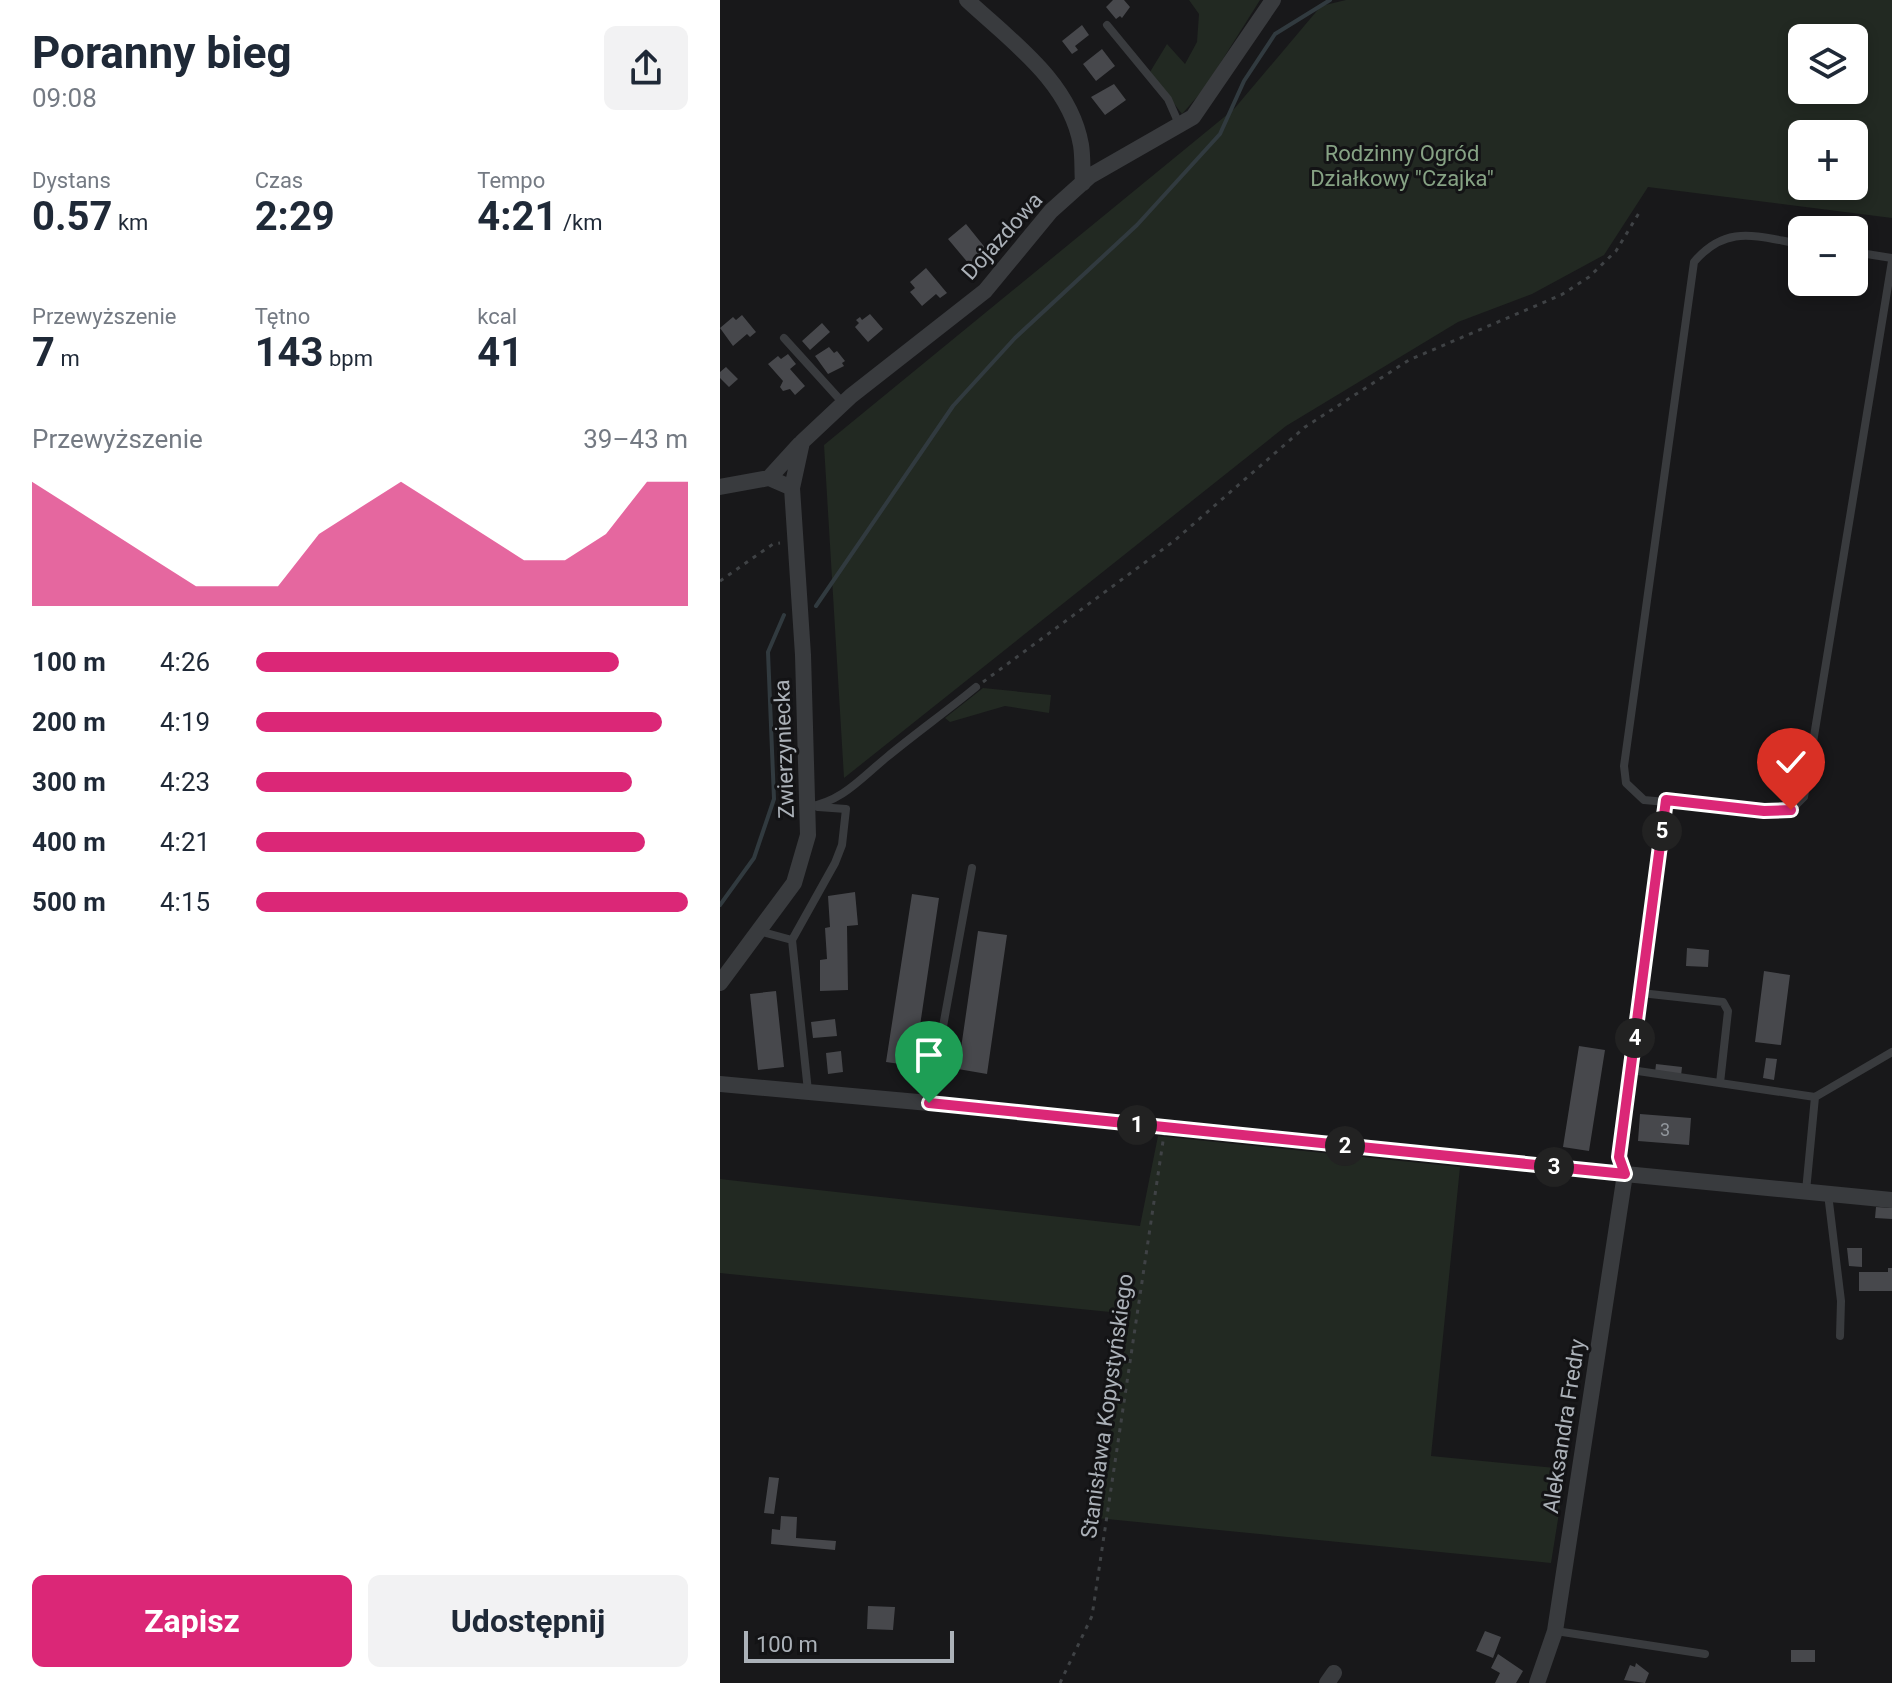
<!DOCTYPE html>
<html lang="pl">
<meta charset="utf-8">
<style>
body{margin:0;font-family:Roboto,sans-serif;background:#f2f2f3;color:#1f2937;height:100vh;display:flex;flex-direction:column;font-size:30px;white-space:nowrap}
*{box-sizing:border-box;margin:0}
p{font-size:26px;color:#747a83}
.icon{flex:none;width:44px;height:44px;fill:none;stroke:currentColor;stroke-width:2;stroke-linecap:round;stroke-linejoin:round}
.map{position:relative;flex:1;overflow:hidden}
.panel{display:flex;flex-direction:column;background:#fff;width:720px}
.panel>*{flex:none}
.buttons{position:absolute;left:1068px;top:24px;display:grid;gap:16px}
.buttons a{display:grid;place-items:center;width:80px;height:80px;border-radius:12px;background:#fff;box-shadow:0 4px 12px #0003;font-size:40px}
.scale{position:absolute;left:24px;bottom:20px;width:210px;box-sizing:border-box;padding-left:8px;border:4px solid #abb1b8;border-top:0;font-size:22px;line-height:28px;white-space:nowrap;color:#abb1b8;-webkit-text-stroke:6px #131315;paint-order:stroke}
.pin{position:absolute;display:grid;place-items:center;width:68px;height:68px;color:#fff;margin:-82px -34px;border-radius:50% 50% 50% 0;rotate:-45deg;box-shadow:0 0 8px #0007}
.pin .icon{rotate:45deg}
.km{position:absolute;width:40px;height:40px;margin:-20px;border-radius:50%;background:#222;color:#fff;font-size:22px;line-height:40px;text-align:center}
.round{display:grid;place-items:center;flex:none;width:84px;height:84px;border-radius:12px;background:#f2f2f3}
.summary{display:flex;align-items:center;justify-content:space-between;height:136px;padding:0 32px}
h1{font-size:44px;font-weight:700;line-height:60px}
.stats{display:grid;grid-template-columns:repeat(3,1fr);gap:12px;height:136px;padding:8px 32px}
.stats div{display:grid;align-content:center}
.stats b{font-size:40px;font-weight:700}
.stats small{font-size:22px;font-weight:400}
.stats p{font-size:22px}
.chart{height:224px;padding:16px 32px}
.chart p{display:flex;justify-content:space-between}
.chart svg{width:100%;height:144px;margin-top:8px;fill:#db2777;opacity:.7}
.primary-button{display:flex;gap:16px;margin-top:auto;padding:16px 32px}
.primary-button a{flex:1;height:92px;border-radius:12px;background:#db2777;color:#fff;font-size:32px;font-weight:700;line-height:92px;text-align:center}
.primary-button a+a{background:#f2f2f3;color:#1f2937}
ul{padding:0 32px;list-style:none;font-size:26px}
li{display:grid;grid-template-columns:128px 96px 1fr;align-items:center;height:60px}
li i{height:20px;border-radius:10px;background:#db2777}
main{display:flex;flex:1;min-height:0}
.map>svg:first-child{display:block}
.green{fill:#222922;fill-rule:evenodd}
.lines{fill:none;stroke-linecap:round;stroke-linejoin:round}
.stream{stroke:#313a3f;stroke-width:4}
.building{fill:#47484c}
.path{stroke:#3f4245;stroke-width:3;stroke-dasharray:4 6;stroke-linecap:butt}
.service{stroke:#393b3e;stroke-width:8}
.minor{stroke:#393b3e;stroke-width:16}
.route-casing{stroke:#fff;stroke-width:16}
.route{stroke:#db2777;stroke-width:10}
.labels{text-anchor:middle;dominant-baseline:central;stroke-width:6;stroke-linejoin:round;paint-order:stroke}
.number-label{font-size:18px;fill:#92979d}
.park-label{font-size:22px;fill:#86a284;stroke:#131315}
.street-label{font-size:22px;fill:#abb1b8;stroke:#131315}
</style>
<main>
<section class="panel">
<div class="summary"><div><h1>Poranny bieg</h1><p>09:08</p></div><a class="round"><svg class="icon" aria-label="share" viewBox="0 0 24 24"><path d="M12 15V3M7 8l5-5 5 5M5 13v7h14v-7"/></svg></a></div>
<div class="stats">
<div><p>Dystans</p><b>0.57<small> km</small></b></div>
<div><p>Czas</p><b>2:29</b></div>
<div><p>Tempo</p><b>4:21<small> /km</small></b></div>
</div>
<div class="stats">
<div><p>Przewyższenie</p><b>7<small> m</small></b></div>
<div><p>Tętno</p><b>143<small> bpm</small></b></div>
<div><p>kcal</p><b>41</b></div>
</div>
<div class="chart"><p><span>Przewyższenie</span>39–43 m</p>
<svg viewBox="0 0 160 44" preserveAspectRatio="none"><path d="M0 44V6L10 14L20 22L30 30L40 38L50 38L60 38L70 22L80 14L90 6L100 14L110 22L120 30L130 30L140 22L150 6L160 6V44z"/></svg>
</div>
<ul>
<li><b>100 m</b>4:26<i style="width:84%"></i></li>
<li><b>200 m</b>4:19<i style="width:94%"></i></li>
<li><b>300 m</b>4:23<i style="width:87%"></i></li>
<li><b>400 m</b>4:21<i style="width:90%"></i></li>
<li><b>500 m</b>4:15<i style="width:100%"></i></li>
</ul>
<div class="primary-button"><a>Zapisz</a><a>Udostępnij</a></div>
</section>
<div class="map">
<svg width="1172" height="1683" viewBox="0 0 1172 1683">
<rect width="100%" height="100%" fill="#18181a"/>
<path class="green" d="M469 0H540L484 89 462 114 430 72 447 44 465 64 477 42 479 14Z
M626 0H1172V218L928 187 884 255 812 294 738 322 566 426 124 778 104 445 514 109 601 6ZM1134 38V90H1082V38ZM1134 134V186H1082V134Z
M263 688 331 695 329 713 285 706 230 722 225 718Z
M438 1136 740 1167 711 1456 846 1469 831 1563 377 1518 410 1314 0 1273V1179L420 1226Z"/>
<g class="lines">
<path class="stream" d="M96 606 233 406 295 338 417 225 500 134 524 81 555 34 610 0
M0 905 34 858 54 799 48 652 64 615"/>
</g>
<path class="building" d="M393 0H404L410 7 402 18 400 16 396 19 386 7Z
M362 25 369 35 355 46 358 50 352 54 342 41Z
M382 49 395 66 376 81 363 64Z
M394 84 406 100 385 115 371 97Z
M246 224 267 250 249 264 228 239Z
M206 268 227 293 220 298 216 294 202 306 190 292 195 288 190 282Z
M150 314 163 329 148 342 135 327 139 323 136 320 140 317 142 320Z
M22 315 36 332 30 337 27 334 13 346 0 328 13 317 16 320Z
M102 323 110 332 90 350 82 341Z
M109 347 114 353 117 351 125 361 122 363 124 366 108 374 95 356Z
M68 354 76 364 70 369 85 386 75 395 70 389 63 391 60 387 63 381 48 364 58 356 61 359Z
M6 367 18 379 9 387 0 378V372Z
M135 892 138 925 127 926 128 990 100 991V960L107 959 105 928 110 927 108 896Z
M192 894 219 898 194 1066 166 1062Z
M258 931 287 935 267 1074 238 1069Z
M967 948 989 950 988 967 966 966Z
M1044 971 1070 975 1061 1045 1035 1042Z
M56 991 64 1067 38 1070 30 994Z
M115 1019 117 1036 93 1038 91 1022Z
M859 1046 885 1050 869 1151 843 1147Z
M121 1051 123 1072 108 1074 106 1053Z
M1046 1058 1057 1059 1054 1080 1043 1078Z
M936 1064 962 1067 961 1076 935 1073Z
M920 1114 971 1118 969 1145 918 1141Z
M1156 1207 1172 1208V1219L1155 1218Z
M1127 1248H1142V1267L1129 1266Z
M1168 1268H1172V1291H1139V1272H1168Z
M49 1477 59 1478 54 1514 44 1513Z
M61 1516 77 1517 76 1538 116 1541 115 1550 51 1544 52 1529 60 1530Z
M148 1606 175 1607 173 1630 147 1629Z
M765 1631 781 1637 773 1658 756 1651Z
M1071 1650H1095V1662H1071Z
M778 1654 803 1671 796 1683H775L780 1673 771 1668Z
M916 1663 929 1673 925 1683 904 1680 910 1665 915 1667Z"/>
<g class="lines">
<path class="path" d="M0 581 53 544 60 543
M263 682 454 541 585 427 689 360 841 295 869 277 896 251 919 213
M225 1104 890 1173
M340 1683 372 1616 445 1128"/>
<path class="service" d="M387 25 448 99 459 124
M1082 244C1037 237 1007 223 974 262L904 766 906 783 924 800 1044 811 1071 810 1084 797 1172 261
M1134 252 1172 258
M64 338 123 403
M88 807C123 801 141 778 167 757 196 733 227 711 256 687
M39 931 72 940 88 1091
M72 940 115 863 122 845 126 809 98 807
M921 993 1003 1002 1008 1011 1000 1083
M911 1070 1095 1097
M209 1103 252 868
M905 1174 899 1157 946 800
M1086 1191 1095 1097 1172 1052
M1108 1194 1121 1301 1120 1336
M836 1631 985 1654"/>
<path class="minor" d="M247 0C291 41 350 82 361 145 363 157 362 171 363 183
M49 478 80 444
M0 487 49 478 72 488 82 442 131 396 265 291 331 211 370 176 473 117 553 0
M0 983 74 883 88 835 83 655 72 488
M0 1084 209 1103
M607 1683 614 1673
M817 1683 835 1631 905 1174 1172 1200"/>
</g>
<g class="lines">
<defs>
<path id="route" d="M209 1103 905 1174 899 1157 946 800 1044 811 1071 810"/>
</defs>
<use href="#route" class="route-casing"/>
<use href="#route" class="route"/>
</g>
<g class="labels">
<g class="number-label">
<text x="945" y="1129">3</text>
</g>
<g class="park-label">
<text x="682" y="153">Rodzinny Ogród<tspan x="682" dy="25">Działkowy "Czajka"</tspan></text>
</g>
<g class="street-label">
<text transform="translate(282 236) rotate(-48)">Dojazdowa</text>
<text transform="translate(64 749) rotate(-92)">Zwierzyniecka</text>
<text transform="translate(387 1406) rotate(-82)">Stanisława Kopystyńskiego</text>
<text transform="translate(844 1426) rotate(-81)">Aleksandra Fredry</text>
</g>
</g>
</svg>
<div class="buttons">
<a><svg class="icon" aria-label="layers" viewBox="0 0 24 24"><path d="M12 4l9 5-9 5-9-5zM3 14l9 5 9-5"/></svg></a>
<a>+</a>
<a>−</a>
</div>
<div class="scale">100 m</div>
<div class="pin" style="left:209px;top:1103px;background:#1e9e55"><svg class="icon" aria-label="arrive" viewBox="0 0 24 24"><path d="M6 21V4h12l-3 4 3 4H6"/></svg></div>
<div class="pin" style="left:1071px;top:810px;background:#d93025"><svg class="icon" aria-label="check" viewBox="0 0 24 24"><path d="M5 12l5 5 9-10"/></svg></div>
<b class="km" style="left:417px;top:1125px">1</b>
<b class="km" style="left:625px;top:1146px">2</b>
<b class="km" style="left:834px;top:1167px">3</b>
<b class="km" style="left:915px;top:1038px">4</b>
<b class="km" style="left:942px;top:831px">5</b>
</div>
</main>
